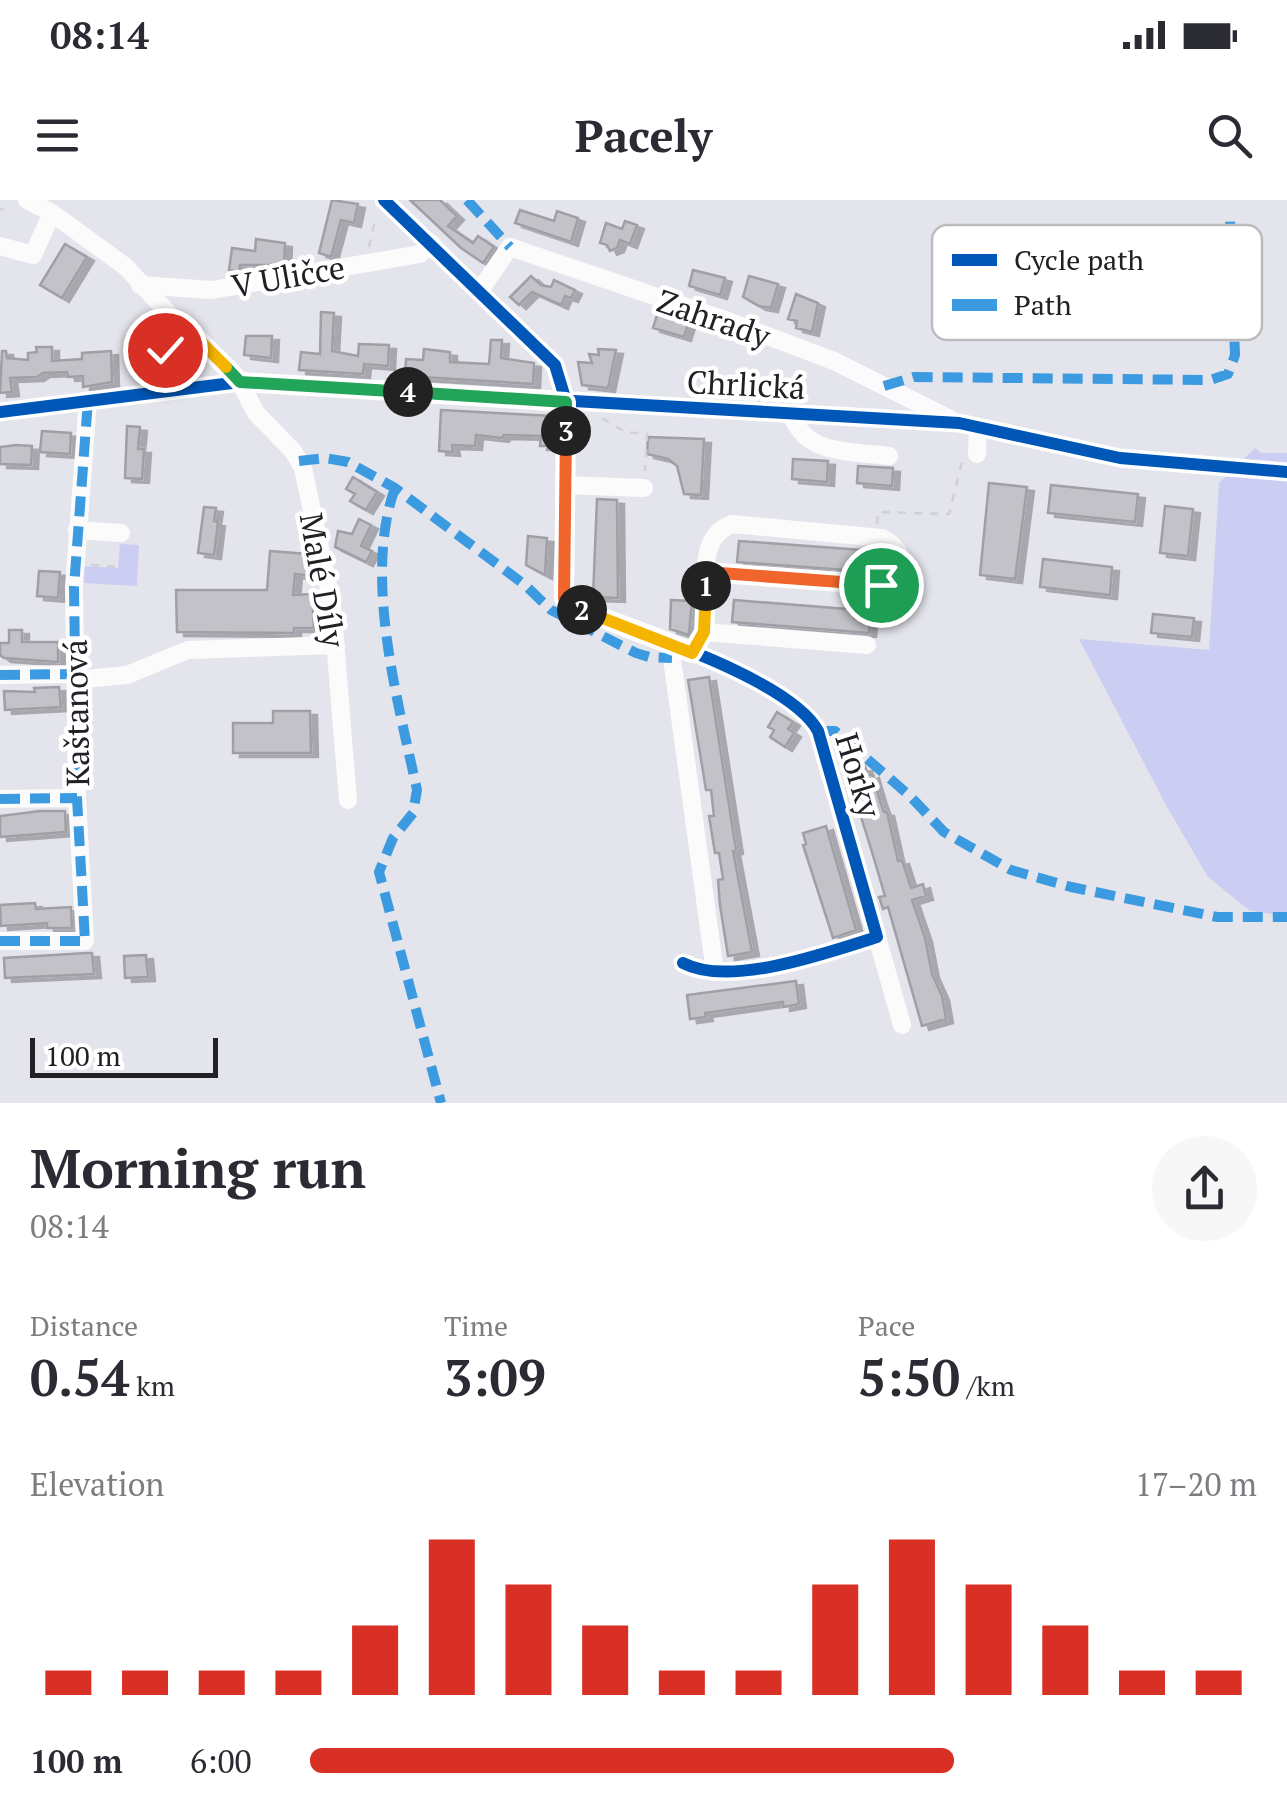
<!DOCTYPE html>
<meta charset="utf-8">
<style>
body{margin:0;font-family:"PT Serif",serif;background:#f7f7f7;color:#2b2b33;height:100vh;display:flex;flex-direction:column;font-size:38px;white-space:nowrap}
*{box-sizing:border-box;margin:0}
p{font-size:32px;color:#7c7c81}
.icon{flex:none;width:55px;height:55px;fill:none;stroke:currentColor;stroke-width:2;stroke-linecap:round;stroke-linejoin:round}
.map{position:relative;height:903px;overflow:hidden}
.details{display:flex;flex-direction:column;background:#fff;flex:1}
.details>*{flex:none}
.scale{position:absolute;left:30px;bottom:25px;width:188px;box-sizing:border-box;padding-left:10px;border:5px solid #202025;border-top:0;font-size:28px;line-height:35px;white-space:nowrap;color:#202025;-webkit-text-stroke:8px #fff;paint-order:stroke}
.pin{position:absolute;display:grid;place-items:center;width:85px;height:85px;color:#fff;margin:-42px;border:5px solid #fff;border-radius:50%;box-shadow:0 2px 10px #0007}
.km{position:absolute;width:50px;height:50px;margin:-25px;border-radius:50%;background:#222;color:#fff;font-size:28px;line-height:50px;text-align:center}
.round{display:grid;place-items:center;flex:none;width:105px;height:105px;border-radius:52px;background:#f7f7f7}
.head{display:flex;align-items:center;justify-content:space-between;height:170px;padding:0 30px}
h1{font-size:55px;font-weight:700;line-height:75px}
.stats{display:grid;grid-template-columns:repeat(3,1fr);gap:15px;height:170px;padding:10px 30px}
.stats div{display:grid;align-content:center}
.stats b{font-size:50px;font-weight:700}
.stats small{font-size:28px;font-weight:400}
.stats p{font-size:28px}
.chart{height:280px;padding:20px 30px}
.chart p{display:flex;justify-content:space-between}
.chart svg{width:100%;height:180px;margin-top:10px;stroke:#d93025;stroke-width:6}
ul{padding:0 30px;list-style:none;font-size:32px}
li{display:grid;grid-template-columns:160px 120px 1fr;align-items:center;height:75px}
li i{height:25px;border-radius:12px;background:#d93025}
.status{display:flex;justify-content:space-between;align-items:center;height:70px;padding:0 50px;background:#fff;direction:ltr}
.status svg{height:28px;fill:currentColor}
header{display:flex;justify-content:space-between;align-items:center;height:130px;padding:0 30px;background:#fff;font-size:45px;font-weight:700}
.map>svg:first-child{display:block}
.green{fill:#cccdf2}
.building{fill:#c2c2c8;stroke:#9f9fa5;stroke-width:2.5;filter:url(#shadow)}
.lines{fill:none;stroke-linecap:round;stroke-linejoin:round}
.path{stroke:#d0d1d3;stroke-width:2.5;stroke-dasharray:8 8;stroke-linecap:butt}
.minor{stroke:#fbfbfc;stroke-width:18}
.quiet{stroke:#3c9be0;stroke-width:10;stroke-dasharray:20 10;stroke-linecap:butt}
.cycleway-casing{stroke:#fff;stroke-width:19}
.cycleway{stroke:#0057b8;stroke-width:12}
.split-1-casing{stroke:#fff;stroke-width:20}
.split-2-casing{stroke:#fff;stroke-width:20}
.split-3-casing{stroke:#fff;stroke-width:20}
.split-4-casing{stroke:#fff;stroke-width:20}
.split-5-casing{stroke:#fff;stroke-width:20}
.split-6-casing{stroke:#fff;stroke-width:20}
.split-1{stroke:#f0652b;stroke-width:12}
.split-2{stroke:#f5b400;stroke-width:12}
.split-3{stroke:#f0652b;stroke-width:12}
.split-4{stroke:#22a559;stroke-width:12}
.split-5{stroke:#22a559;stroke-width:12}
.split-6{stroke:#f5b400;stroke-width:12}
.labels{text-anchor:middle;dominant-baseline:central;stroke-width:9;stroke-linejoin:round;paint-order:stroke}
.street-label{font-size:32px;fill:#202025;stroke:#fff}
.key{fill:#fff;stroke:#bcbcbe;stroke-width:2.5}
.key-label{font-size:28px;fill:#202025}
</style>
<div class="status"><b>08:14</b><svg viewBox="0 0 49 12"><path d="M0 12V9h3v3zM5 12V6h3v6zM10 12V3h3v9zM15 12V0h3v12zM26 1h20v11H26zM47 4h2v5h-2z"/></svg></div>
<header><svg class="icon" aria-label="menu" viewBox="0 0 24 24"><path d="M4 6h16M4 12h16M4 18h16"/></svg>Pacely<svg class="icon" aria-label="search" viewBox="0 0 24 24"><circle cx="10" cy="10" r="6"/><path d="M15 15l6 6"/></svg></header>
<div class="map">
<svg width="1287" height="903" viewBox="0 0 1287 903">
<defs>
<filter id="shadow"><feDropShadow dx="7" dy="4" stdDeviation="0" flood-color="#0004"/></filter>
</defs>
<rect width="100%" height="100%" fill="#e4e4ec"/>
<path class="green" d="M1255 248 1261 253H1287V717L1249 710 1208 677 1167 607 1079 439 1209 450 1219 283Z
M120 344 139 345 137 386 82 383V366L118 368Z"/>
<path class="building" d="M332 0 358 4 354 23 341 20 331 57 319 53Z
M410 0H440L457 16 448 26 473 43 478 36 494 47 483 63 461 48Z
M520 10 554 21 557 11 578 18 571 42 515 23Z
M625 21 637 25 630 44 620 40 617 48 610 51 607 45 600 43 606 23 622 29Z
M256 39 285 43 284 65H240L239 72 229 70 232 48 255 51Z
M65 44 87 57 62 98 40 85Z
M693 70 725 78 720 95 689 86Z
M531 76 541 85 551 87 554 80 575 90 571 98 565 96 561 105 532 92 519 105 510 97Z
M749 76 778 84 771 108 759 106 743 97Z
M796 94 818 103 812 132 796 128 797 121 788 119Z
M321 112 334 113 332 151 358 156 359 144 389 145 388 166 364 164 363 174 299 170 301 152 320 154Z
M658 112 689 121 684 137 653 128Z
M246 136H272L271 158 244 155Z
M491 140H502L501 158 534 163 533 184 405 176 406 159 423 160 424 149 450 152V162L489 164Z
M36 147H52V161L82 159V153L111 151 112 182 83 187V176L68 177 67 172 43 173 37 177 10 178 12 192 0 193 2 151H6L7 158 28 160V153L37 152Z
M598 149 616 150 608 188 582 185 578 162 592 163 589 154 599 155Z
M441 210 553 216 551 246H540L541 236 504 235 502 238 476 235 475 246 452 245 453 252 439 251Z
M127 226 140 227 138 249H144L142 279 125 278Z
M42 231 71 233 70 254 40 252Z
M648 237 704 239 701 295 684 294 677 266 668 259 647 254Z
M16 245 32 246 31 265 0 264V247Z
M793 259 828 261 827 282 792 279Z
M858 266 893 268 892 286 857 283Z
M353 277 377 292 366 310 350 301 355 294 346 289Z
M989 283 1027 287 1015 379 980 375Z
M1051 285 1138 294 1135 322 1048 313Z
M597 299 617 300 618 398 593 397Z
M1165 306 1193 309 1188 356 1160 353Z
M204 307 216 308 214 321 218 322 214 355 198 353Z
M359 319 371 325 361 346 372 351 366 362 335 347 338 331 352 334Z
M528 336 547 338 545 375 526 365Z
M739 341 875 351 874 372 737 362Z
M270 351 308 354 313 376 295 374 293 395 312 394 314 428H294V433L177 432 176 390H267Z
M1043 359 1112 367 1110 395 1040 387Z
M39 371 60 372 58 398 37 396Z
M671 400 692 401 689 435 670 429Z
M734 400 871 411 869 433 732 422Z
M1153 414 1194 418 1192 437 1151 433Z
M9 430H22V442H58V462L4 458 0 455V443H9Z
M709 477 736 650 733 651 752 752 728 756 720 705 718 680 723 679 719 653H715L709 616H714L711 590H706L688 480Z
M59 487 61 507 5 510 4 491 35 492 34 488Z
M273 511H310L311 553H233V523H273Z
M777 512 793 522 788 529 794 533 785 547 770 537 774 530 768 527Z
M849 555 851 561 857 559 860 568 865 567 868 576 872 574 880 601 884 612H887L898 661 902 660 911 688 923 684 926 696 912 700 925 738 932 774 942 796 946 819 922 826 888 707 883 709 879 697 885 696 872 652 847 572 843 573 839 558Z
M40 611H65L66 632 0 637V616Z
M826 626 856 730 833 738 803 645 806 644 803 633Z
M35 703 36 709 71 707 72 728H47V723L1 726 0 705Z
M87 753H92L94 774 5 778 4 758Z
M146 755 148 777 125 778 124 756Z
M796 781 799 804 783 807V802L705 813 706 817 690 819 687 795Z"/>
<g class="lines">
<path class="path" d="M0 10 4 8
M369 47 376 16
M186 155 187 172
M602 218 625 232 647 234 645 271
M877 324 878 312 949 314 962 262
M91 365 119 367"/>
<path class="minor" d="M27 0 52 13 126 67 189 136
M384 0 555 165 566 201 564 397 573 406C632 430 789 478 818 531L877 737C829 752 730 788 683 763
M0 46 33 55 52 13
M140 85 212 90 420 54 432 44
M480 90 510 47 728 121 834 161 950 219
M154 192 160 161 165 149 179 138 197 139 240 182 256 213 293 251 303 268 332 404 348 600
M0 212 240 182 959 223 1120 258 1287 272
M791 214C806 256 851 251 889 256
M977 254 978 229
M565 285 644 288
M77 330 121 333
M704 432 867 445
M670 444 715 772
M692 453C696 447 702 439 704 432 713 398 690 340 732 324L882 338C907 350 907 376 881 385L707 372
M0 475 74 474
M74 480 127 475 188 450 336 445
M0 599 77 598
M877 737 902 825
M0 741H85L77 598 74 387 88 200"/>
<path class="quiet" d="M467 0 510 47
M884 186 914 177 1210 180 1228 174 1235 155 1230 20
M299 261 325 258 348 262 395 288 525 385 551 410 636 453 649 457 672 458
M395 288C363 377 398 501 417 590L413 613 393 638 379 672 441 903
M0 475 74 474
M818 531H835L910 596 944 632 1011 670 1071 687 1217 717H1287
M0 599 77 598
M0 741H85L77 598 74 387 88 200"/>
<defs>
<path id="cycleway" d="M384 0 555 165 566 201 564 397 573 406C632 430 789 478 818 531L877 737C829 752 730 788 683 763
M0 212 240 182 959 223 1120 258 1287 272"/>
</defs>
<use href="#cycleway" class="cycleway-casing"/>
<use href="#cycleway" class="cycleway"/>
</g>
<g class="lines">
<defs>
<path id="split-1" d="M706 386 707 372 881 385"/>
<path id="split-2" d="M582 410 692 453 704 432 706 386"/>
<path id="split-3" d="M566 231 564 398 582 410"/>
<path id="split-4" d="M408 192 566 202V231"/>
<path id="split-5" d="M226 167 240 182 408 192"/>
<path id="split-6" d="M165 150 180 138H197L226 167"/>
</defs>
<use href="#split-1" class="split-1-casing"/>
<use href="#split-2" class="split-2-casing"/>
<use href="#split-3" class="split-3-casing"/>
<use href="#split-4" class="split-4-casing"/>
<use href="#split-5" class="split-5-casing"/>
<use href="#split-6" class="split-6-casing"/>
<use href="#split-1" class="split-1"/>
<use href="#split-2" class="split-2"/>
<use href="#split-3" class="split-3"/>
<use href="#split-4" class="split-4"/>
<use href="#split-5" class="split-5"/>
<use href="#split-6" class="split-6"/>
</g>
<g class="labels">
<g class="street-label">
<text transform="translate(288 76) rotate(-10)">V Uličce</text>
<text transform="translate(714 118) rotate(19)">Zahrady</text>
<text transform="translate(746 184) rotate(3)">Chrlická</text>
<text transform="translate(323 380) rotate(80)">Malé Díly</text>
<text transform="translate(76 513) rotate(-91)">Kaštanová</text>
<text transform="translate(859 575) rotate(73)">Horky</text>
</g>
</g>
<rect x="932" y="25" width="330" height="115" rx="15" class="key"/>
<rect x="952" y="54" width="45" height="12" fill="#0057b8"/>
<rect x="952" y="99" width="45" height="12" fill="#3c9be0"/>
<g class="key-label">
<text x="1014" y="70">Cycle path</text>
<text x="1014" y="115">Path</text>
</g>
</svg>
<div class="scale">100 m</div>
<div class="pin" style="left:881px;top:385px;background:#1e9e55"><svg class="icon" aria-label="arrive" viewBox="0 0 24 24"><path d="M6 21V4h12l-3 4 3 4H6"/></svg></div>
<div class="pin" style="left:165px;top:150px;background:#d93025"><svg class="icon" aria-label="check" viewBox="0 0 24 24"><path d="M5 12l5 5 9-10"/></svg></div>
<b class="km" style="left:706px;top:386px">1</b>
<b class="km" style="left:582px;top:410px">2</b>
<b class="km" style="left:566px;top:231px">3</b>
<b class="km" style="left:408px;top:192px">4</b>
</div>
<section class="details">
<div class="head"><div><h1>Morning run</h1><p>08:14</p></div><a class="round"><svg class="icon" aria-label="share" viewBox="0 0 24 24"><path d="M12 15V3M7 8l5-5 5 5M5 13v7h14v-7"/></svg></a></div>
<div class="stats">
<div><p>Distance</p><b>0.54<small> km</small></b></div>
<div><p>Time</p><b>3:09</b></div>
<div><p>Pace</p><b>5:50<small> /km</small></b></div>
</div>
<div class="chart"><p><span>Elevation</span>17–20 m</p>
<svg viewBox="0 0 160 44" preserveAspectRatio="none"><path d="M5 44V38M15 44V38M25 44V38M35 44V38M45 44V27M55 44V6M65 44V17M75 44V27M85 44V38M95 44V38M105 44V17M115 44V6M125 44V17M135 44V27M145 44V38M155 44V38"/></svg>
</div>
<ul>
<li><b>100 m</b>6:00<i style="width:68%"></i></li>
</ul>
</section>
